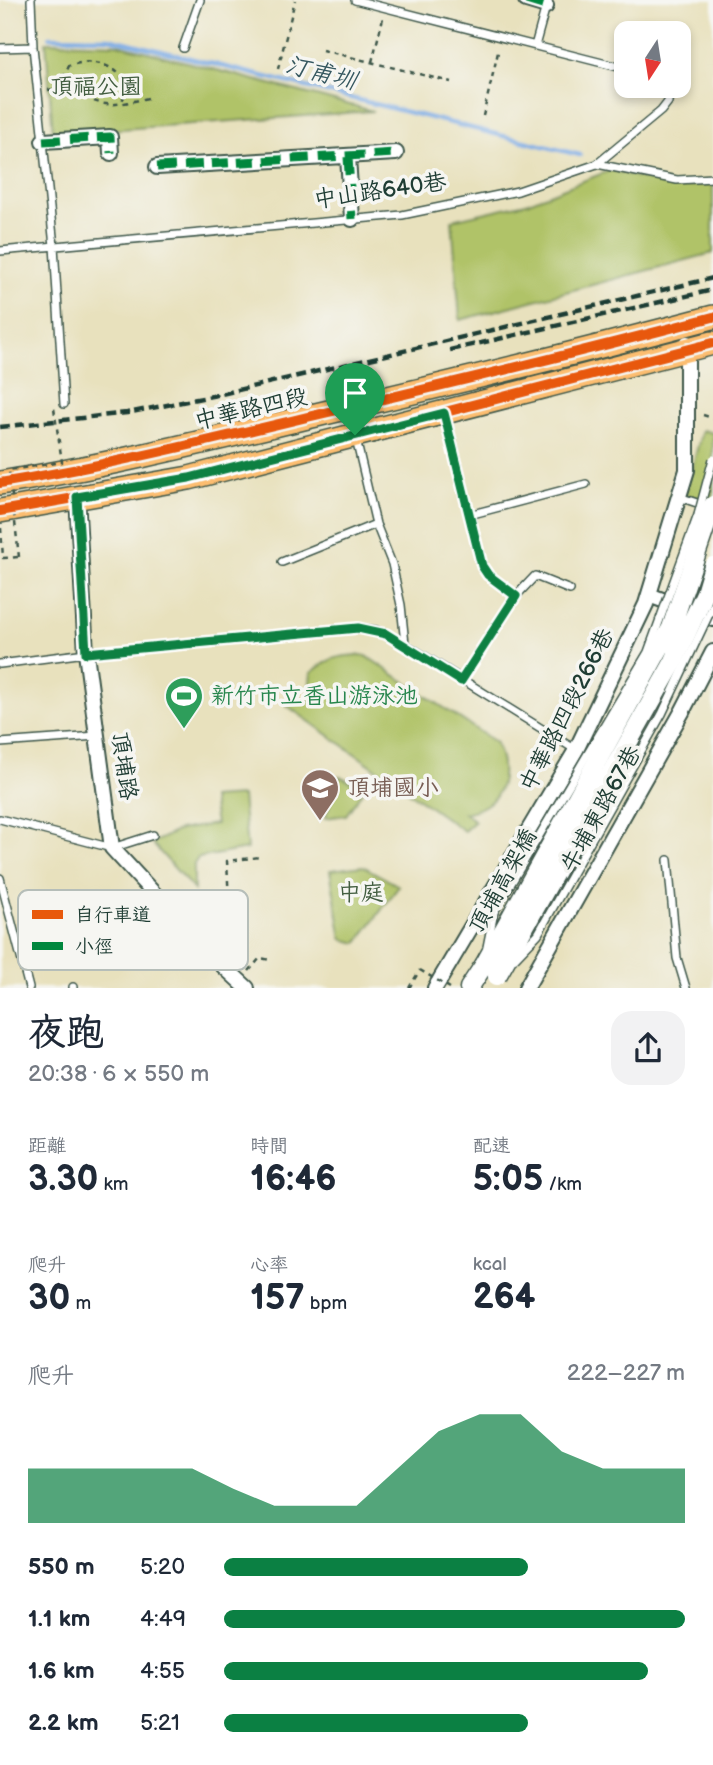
<!DOCTYPE html>
<html lang="zh-TW">
<meta charset="utf-8">
<style>
body{margin:0;font-family:"Balsamiq Sans","LXGW WenKai TC",sans-serif;background:#f2f2f3;color:#1f2937;height:100vh;display:flex;flex-direction:column;font-size:26px;white-space:nowrap}
*{box-sizing:border-box;margin:0}
p{font-size:23px;color:#747a83}
.icon{flex:none;width:38px;height:38px;fill:none;stroke:currentColor;stroke-width:2;stroke-linecap:round;stroke-linejoin:round}
.map{position:relative;height:988px;overflow:hidden}
.details{display:flex;flex-direction:column;background:#fff;flex:1}
.details>*{flex:none}
.needle{width:46px;rotate:192deg}
.tools{position:absolute;left:614px;top:21px;display:grid;gap:14px}
.tools a{display:grid;place-items:center;width:77px;height:77px;border-radius:14px;background:#fff;box-shadow:0 4px 10px #0003;font-size:35px}
.pin{position:absolute;display:grid;place-items:center;width:60px;height:60px;color:#fff;margin:-72px -30px;border-radius:50% 50% 50% 0;rotate:-45deg;box-shadow:0 0 7px #0007}
.pin .icon{rotate:45deg}
.round{display:grid;place-items:center;flex:none;width:74px;height:74px;border-radius:21px;background:#f2f2f3}
.head{display:flex;align-items:center;justify-content:space-between;height:119px;padding:0 28px}
h1{font-size:38px;font-weight:800;line-height:52px}
.metrics{display:grid;grid-template-columns:repeat(3,1fr);gap:10px;height:119px;padding:7px 28px}
.metrics div{display:grid;align-content:center}
.metrics b{font-size:35px;font-weight:800}
.metrics small{font-size:19px;font-weight:400}
.metrics p{font-size:19px}
.chart{height:196px;padding:14px 28px}
.chart p{display:flex;justify-content:space-between}
.chart svg{width:100%;height:126px;margin-top:7px;fill:#0b8043;opacity:.7}
ul{padding:0 28px;list-style:none;font-size:23px}
li{display:grid;grid-template-columns:112px 84px 1fr;align-items:center;height:52px}
li i{height:18px;border-radius:9px;background:#0b8043}
.map>svg:first-child{display:block}
.green{fill:#b0c367;stroke:#68804e;stroke-width:2}
.lines{fill:none;stroke-linecap:round;stroke-linejoin:round}
.stream{stroke:#7aaae4;stroke-width:4.5}
.service-casing{stroke:#3d5649;stroke-width:10}
.minor-casing{stroke:#3d5649;stroke-width:18}
.tertiary-casing{stroke:#3d5649;stroke-width:21}
.primary-casing{stroke:#3d5649;stroke-width:26}
.path{stroke:#3d5649;stroke-width:2.5;stroke-dasharray:5 5;stroke-linecap:butt}
.service{stroke:#fff;stroke-width:7}
.minor{stroke:#fff;stroke-width:14}
.tertiary{stroke:#fff;stroke-width:18}
.primary{stroke:#fcbd6f;stroke-width:23}
.rail{stroke:#1f3d34;stroke-width:4.5;stroke-dasharray:10 5;stroke-linecap:butt}
.service-bridge-casing{stroke:#3d5649;stroke-width:10;stroke-linecap:butt}
.tertiary-bridge-casing{stroke:#3d5649;stroke-width:21;stroke-linecap:butt}
.path-bridge{stroke:#3d5649;stroke-width:2.5;stroke-dasharray:5 5;stroke-linecap:butt}
.service-bridge{stroke:#fff;stroke-width:7}
.tertiary-bridge{stroke:#fff;stroke-width:18}
.quiet{stroke:#00873e;stroke-width:9;stroke-dasharray:18 9;stroke-linecap:butt}
.cycleway-casing{stroke:#f6f6f2;stroke-width:15}
.cycleway{stroke:#e8590c;stroke-width:10}
.route-casing{stroke:#fff;stroke-width:14}
.route{stroke:#0b8043;stroke-width:9}
.labels{text-anchor:middle;dominant-baseline:central;stroke-width:7;stroke-linejoin:round;paint-order:stroke}
.park-label{font-size:23px;fill:#435e41;stroke:#f6f6f2}
.street-label{font-size:23px;fill:#1f3d34;stroke:#f6f6f2}
.leisure-label{font-size:23px;fill:#27864d;stroke:#f6f6f2;text-anchor:start}
.education-label{font-size:23px;fill:#785e54;stroke:#f6f6f2;text-anchor:start}
.water-label{font-size:24px;font-style:italic;fill:#365860;stroke:#f6f6f2}
.key{fill:#f6f6f2;stroke:#b6beb9;stroke-width:2}
.key-label{font-size:19px;fill:#1f3d34}
</style>
<div class="map">
<svg width="713" height="988" viewBox="0 0 713 988">
<rect width="100%" height="100%" fill="#f6f6f2"/>
<filter id="ink" filterUnits="userSpaceOnUse"><feTurbulence type="fractalNoise" baseFrequency=".0143" numOctaves="2"/><feDisplacementMap in="SourceGraphic" scale="14" xChannelSelector="R" yChannelSelector="G"/><feConvolveMatrix kernelMatrix="1 2 1 2 8 2 1 2 1" color-interpolation-filters="sRGB"/></filter>
<filter id="wash" filterUnits="userSpaceOnUse"><feTurbulence type="fractalNoise" baseFrequency=".00686" numOctaves="4" result="noise"/><feDisplacementMap in="SourceGraphic" scale="28" xChannelSelector="R" yChannelSelector="G"/><feGaussianBlur stdDeviation="1.57" result="paint"/><feColorMatrix in="noise" values="0 0 0 0 0 0 0 0 0 0 0 0 0 0 0 0 0 1.4 0 .05"/><feComposite in="paint" operator="in"/></filter>
<g filter="url(#wash)">
<rect width="100%" height="100%" fill="#e8e1bd"/>
<path class="green" d="M46 42 117 44 373 111 53 134Z
M611 170 675 187 713 184V253L460 320 452 220 526 203Z
M702 430 713 433V502L685 495Z
M360 655 366 656 495 742C505 761 507 792 486 805 480 809 472 811 464 813L475 821 464 831 286 705 292 695 308 703 311 673C329 658 336 656 360 655Z
M340 776 364 789 346 815 325 818Z
M242 796 247 849 198 858 194 864V890L152 843 179 830 216 824 212 798Z
M363 866 399 886 357 943 342 939 330 870Z"/>
<g class="lines">
<path class="stream" d="M50 37 109 38 580 155"/>
</g>
</g>
<g filter="url(#ink)">
<g class="lines">
<defs>
<path id="service" d="M31 0 33 47 54 246 64 404
M355 0 626 69
M535 46 546 6
M0 48 33 47
M183 48 200 0
M597 164 677 180 713 178
M0 251 402 215 518 191 597 164 661 111 668 102 670 86
M347 412 355 435 376 524 392 564 401 605 405 644
M445 414 482 566 488 575 516 596
M679 497 706 506
M469 515 586 484
M282 562 376 524
M0 664 86 653 358 628 376 630 405 644 576 750
M461 681 516 596 535 576 570 590
M0 743 97 736
M0 819 112 848 153 835
M668 860 677 958 686 988
M0 878 29 988
M73 987V988"/>
<path id="minor" d="M526 0 546 6
M43 141 110 137 111 153
M348 157 352 219
M157 167 396 153
M77 497 86 653 112 848 204 948 247 988
M649 595 713 619
M435 988 576 750 646 604 687 470V343
M526 988 682 712 713 652"/>
<path id="tertiary" d="M469 988 484 965"/>
<path id="primary" d="M0 483C107 466 211 440 316 415 449 384 581 352 713 317
M0 511 189 478 713 343"/>
</defs>
<use href="#service" class="service-casing"/>
<use href="#minor" class="minor-casing"/>
<use href="#tertiary" class="tertiary-casing"/>
<use href="#primary" class="primary-casing"/>
<path class="path" d="M322 50 451 82
M372 62 383 18
M278 69 295 0
M70 87 64 76 69 66C96 54 141 73 120 104
M48 90 70 87C102 110 111 106 148 98
M483 116 499 48
M703 415 713 418
M1 528 3 558 19 557
M215 939 230 923 227 861 260 857
M249 971 260 958 271 960
M409 988 420 970"/>
<use href="#service" class="service"/>
<use href="#minor" class="minor"/>
<use href="#tertiary" class="tertiary"/>
<use href="#primary" class="primary"/>
<path class="rail" d="M450 350 713 290
M0 427 127 413 217 395 713 278"/>
<defs>
<path id="service-bridge" d="M487 947 494 912 648 652 698 515 713 459
M515 958 538 934 662 714 713 606"/>
<path id="tertiary-bridge" d="M484 965 671 628 713 505
M497 976 673 663 705 593 713 566"/>
</defs>
<use href="#service-bridge" class="service-bridge-casing"/>
<use href="#tertiary-bridge" class="tertiary-bridge-casing"/>
<path class="path-bridge" d="M19 557 9 470 62 462 54 408
M420 970 450 988"/>
<use href="#service-bridge" class="service-bridge"/>
<use href="#tertiary-bridge" class="tertiary-bridge"/>
<path class="quiet" d="M526 0 546 6
M43 141 110 137 111 153
M348 157 352 219
M157 167 396 153"/>
<defs>
<path id="cycleway" d="M0 483C107 466 211 440 316 415 449 384 581 352 713 317
M0 511 189 478 713 343"/>
</defs>
<use href="#cycleway" class="cycleway-casing"/>
<use href="#cycleway" class="cycleway"/>
</g>
</g>
<g class="lines" filter="url(#ink)">
<defs>
<path id="route" d="M444 413 482 566 488 575 516 596 461 681 386 634 358 628 86 653 77 497 189 478Z"/>
</defs>
<use href="#route" class="route-casing"/>
<use href="#route" class="route"/>
</g>
<defs>
<symbol id="stadium-pin" viewBox="-11 -11 22 30"><path d="M0 17L-7.5 6A9.5 9.5 0 1 1 7.5 6Z" fill="#2e9e5b" stroke="#f6f6f2"/><path d="M0-5a6.5 5 0 1 0 0 10a6.5 5 0 1 0 0-10ZM-3.5-1.8h7v3.6h-7Z" fill="#fff"/></symbol>
<symbol id="school-pin" viewBox="-11 -11 22 30"><path d="M0 17L-7.5 6A9.5 9.5 0 1 1 7.5 6Z" fill="#8d6e63" stroke="#f6f6f2"/><path d="M0-5L7-2L0 1L-7-2ZM-4 1L0 2.5L4 1V4Q0 6-4 4Z" fill="#fff"/></symbol>
</defs>
<g fill-rule="evenodd">
<use href="#stadium-pin" x="162" y="674" width="44" height="60"/>
<use href="#school-pin" x="298" y="766" width="44" height="60"/>
</g>
<g class="labels">
<g class="park-label">
<text x="96" y="87">頂福公園</text>
<text x="361" y="893">中庭</text>
</g>
<g class="street-label">
<text transform="translate(380 191) rotate(-8)">中山路640巷</text>
<text transform="translate(251 409) rotate(-13)">中華路四段</text>
<text transform="translate(567 710) rotate(-63)">中華路四段266巷</text>
<text transform="translate(124 766) rotate(82)">頂埔路</text>
<text transform="translate(601 809) rotate(-61)">牛埔東路67巷</text>
<text transform="translate(503 881) rotate(-61)">頂埔高架橋</text>
</g>
<g class="leisure-label">
<text x="211" y="696">新竹市立香山游泳池</text>
</g>
<g class="education-label">
<text x="347" y="788">頂埔國小</text>
</g>
<g class="water-label">
<text transform="translate(321 73) rotate(14)">汀甫圳</text>
</g>
</g>
<rect x="18" y="890" width="230" height="80" rx="10" class="key"/>
<rect x="32" y="910" width="31" height="9" fill="#e8590c"/>
<rect x="32" y="942" width="31" height="8" fill="#00873e"/>
<g class="key-label">
<text x="75" y="921">自行車道</text>
<text x="75" y="953">小徑</text>
</g>
</svg>
<div class="tools">
<a><svg class="needle" viewBox="-14 -14 28 28"><path d="M0-13l5 13h-10z" fill="#e53935"/><path d="M0 13l5-13h-10z" fill="#747a83"/></svg></a>
</div>
<div class="pin" style="left:355px;top:435px;background:#1e9e55"><svg class="icon" aria-label="arrive" viewBox="0 0 24 24"><path d="M6 21V4h12l-3 4 3 4H6"/></svg></div>
</div>
<section class="details">
<div class="head"><div><h1>夜跑</h1><p>20:38 · 6 × 550 m</p></div><a class="round"><svg class="icon" aria-label="share" viewBox="0 0 24 24"><path d="M12 15V3M7 8l5-5 5 5M5 13v7h14v-7"/></svg></a></div>
<div class="metrics">
<div><p>距離</p><b>3.30<small> km</small></b></div>
<div><p>時間</p><b>16:46</b></div>
<div><p>配速</p><b>5:05<small> /km</small></b></div>
</div>
<div class="metrics">
<div><p>爬升</p><b>30<small> m</small></b></div>
<div><p>心率</p><b>157<small> bpm</small></b></div>
<div><p>kcal</p><b>264</b></div>
</div>
<div class="chart"><p><span>爬升</span>222–227 m</p>
<svg viewBox="0 0 160 44" preserveAspectRatio="none"><path d="M0 44V25L10 25L20 25L30 25L40 25L50 32L60 38L70 38L80 38L90 25L100 12L110 6L120 6L130 19L140 25L150 25L160 25V44z"/></svg>
</div>
<ul>
<li><b>550 m</b>5:20<i style="width:66%"></i></li>
<li><b>1.1 km</b>4:49<i style="width:100%"></i></li>
<li><b>1.6 km</b>4:55<i style="width:92%"></i></li>
<li><b>2.2 km</b>5:21<i style="width:66%"></i></li>
</ul>
</section>
